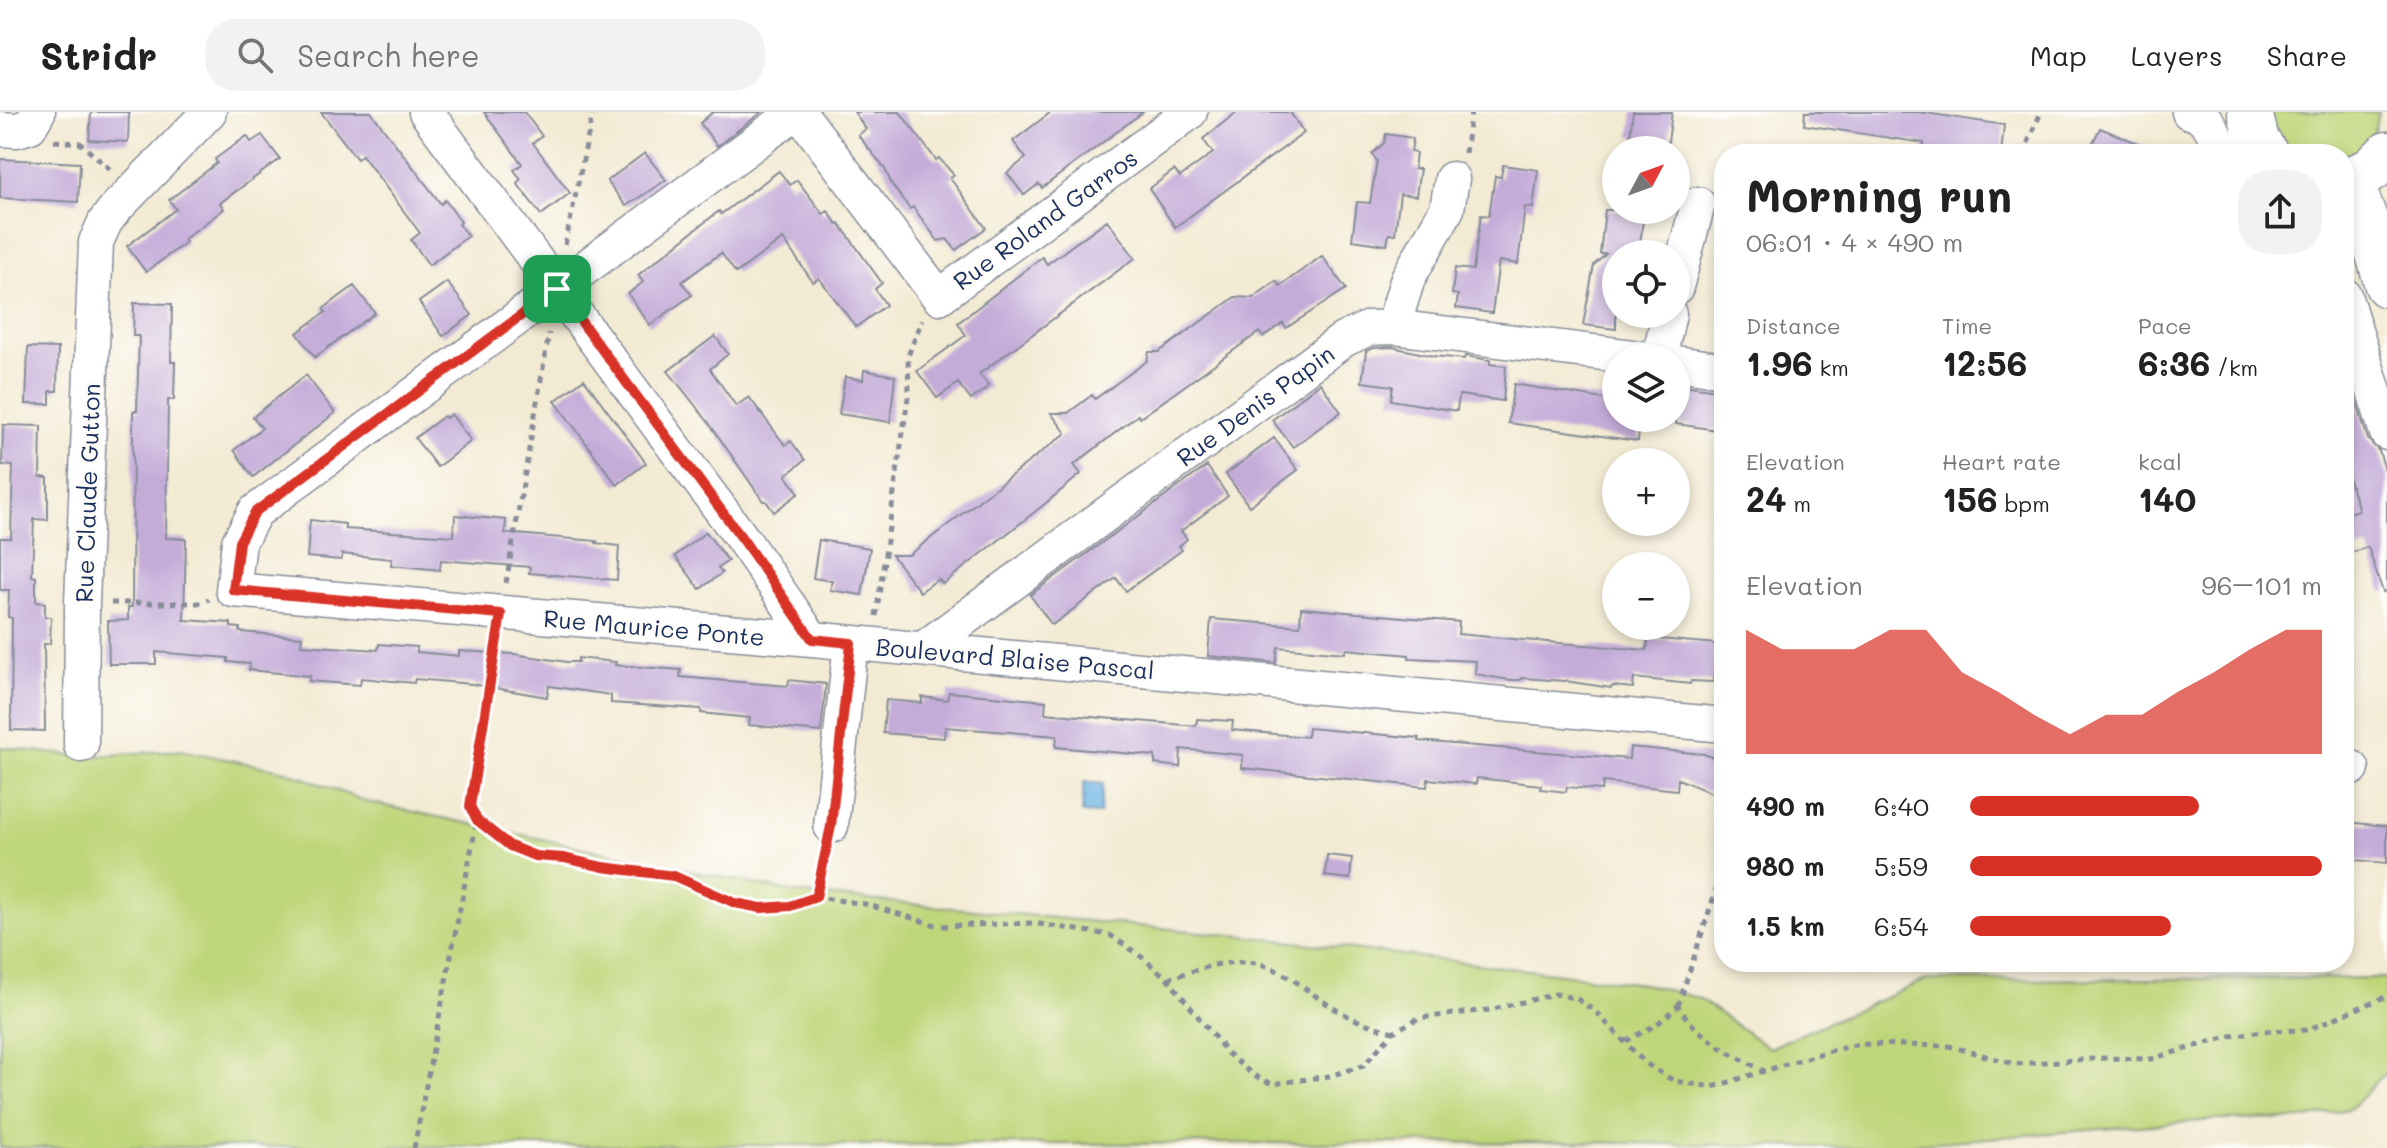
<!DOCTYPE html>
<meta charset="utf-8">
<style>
body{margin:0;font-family:Mali,sans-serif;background:#f2f2f2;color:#222;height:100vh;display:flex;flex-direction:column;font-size:30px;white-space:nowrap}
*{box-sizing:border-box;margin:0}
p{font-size:26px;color:#767676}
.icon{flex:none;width:44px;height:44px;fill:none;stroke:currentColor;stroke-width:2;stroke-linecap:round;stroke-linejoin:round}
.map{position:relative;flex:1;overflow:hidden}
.panel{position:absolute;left:1714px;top:32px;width:640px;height:828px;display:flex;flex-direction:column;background:#fff;border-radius:32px;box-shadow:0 4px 12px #0003}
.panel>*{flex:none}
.needle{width:52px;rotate:49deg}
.controls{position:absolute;left:1602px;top:24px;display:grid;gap:16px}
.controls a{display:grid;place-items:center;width:88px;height:88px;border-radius:50%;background:#fff;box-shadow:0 4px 12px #0003;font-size:40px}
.pin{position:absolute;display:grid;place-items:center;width:68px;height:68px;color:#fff;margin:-34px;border-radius:16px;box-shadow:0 4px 12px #0006}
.round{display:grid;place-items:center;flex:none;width:84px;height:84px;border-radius:32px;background:#f2f2f2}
.summary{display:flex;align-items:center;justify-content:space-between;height:136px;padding:0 32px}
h1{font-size:44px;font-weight:700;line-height:60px}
.stats{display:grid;grid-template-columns:repeat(3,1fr);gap:12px;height:136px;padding:8px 32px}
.stats div{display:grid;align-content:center}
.stats b{font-size:34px;font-weight:700}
.stats small{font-size:22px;font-weight:400}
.stats p{font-size:22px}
.chart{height:224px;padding:16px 32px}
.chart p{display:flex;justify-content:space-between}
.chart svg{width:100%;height:144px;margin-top:8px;fill:#d93025;opacity:.7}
ul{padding:0 32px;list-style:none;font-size:26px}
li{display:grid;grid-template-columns:128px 96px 1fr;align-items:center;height:60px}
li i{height:20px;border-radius:10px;background:#d93025}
header{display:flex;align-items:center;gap:48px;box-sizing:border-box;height:112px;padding:0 40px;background:#fff;border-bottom:2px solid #e0e0e0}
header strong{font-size:38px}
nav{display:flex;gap:44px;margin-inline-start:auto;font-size:28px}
.search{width:560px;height:72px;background:#f2f2f2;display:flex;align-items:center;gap:20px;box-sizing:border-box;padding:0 28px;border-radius:32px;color:#767676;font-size:30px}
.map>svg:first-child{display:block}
.green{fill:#bfd579;stroke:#6d826c;stroke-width:2}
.water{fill:#6db6e5;stroke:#4472a2;stroke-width:2}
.building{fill:#c4acd9}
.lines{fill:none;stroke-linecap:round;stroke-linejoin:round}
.street-casing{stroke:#878c98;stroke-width:37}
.secondary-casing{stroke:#878c98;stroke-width:47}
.path{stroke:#878c98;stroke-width:5;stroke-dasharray:6 6;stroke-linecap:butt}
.street{stroke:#fff;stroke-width:34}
.secondary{stroke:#fff;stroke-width:44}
.route-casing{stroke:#fff;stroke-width:16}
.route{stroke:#d93025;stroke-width:10}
.labels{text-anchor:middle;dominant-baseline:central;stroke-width:6;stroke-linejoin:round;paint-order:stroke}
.street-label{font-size:24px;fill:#1b2f5e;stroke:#fdfcf7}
</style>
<header>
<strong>Stridr</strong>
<div class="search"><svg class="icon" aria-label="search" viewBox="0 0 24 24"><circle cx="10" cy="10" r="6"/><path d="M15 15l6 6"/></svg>Search here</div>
<nav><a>Map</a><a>Layers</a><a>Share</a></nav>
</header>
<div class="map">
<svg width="2387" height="1036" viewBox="0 0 2387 1036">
<rect width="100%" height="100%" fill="#fdfcf7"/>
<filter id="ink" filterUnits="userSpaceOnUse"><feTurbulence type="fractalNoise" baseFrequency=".0125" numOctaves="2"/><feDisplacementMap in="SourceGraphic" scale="16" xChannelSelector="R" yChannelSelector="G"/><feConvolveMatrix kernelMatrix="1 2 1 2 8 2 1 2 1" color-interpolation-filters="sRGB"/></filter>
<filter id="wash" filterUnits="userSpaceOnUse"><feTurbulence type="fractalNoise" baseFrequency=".006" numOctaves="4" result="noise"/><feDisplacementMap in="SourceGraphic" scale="32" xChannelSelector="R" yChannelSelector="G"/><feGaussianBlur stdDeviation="1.8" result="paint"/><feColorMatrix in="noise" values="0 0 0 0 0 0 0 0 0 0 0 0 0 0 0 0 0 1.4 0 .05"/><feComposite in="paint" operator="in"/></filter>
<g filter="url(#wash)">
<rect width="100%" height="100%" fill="#f3ead3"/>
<path class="green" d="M2268 0H2379L2371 30 2344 48V42H2291L2269 19Z
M0 635 83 645 181 638 286 659 367 690 797 781 1253 825 1644 872 1698 886 1769 936 1926 868 2387 866V959L2351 996 2303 1007 2216 1008 1862 1036 1586 1030 0 1036Z"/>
<path class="water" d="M1084 670 1103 672 1100 702 1082 701Z"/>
<g id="blocks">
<path class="building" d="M91 0H129L128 30 89 28Z
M321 0H371L441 92 445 88 461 110 459 112 468 124 429 153 411 128 420 121 362 43 357 47Z
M484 0H524L542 24 533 31 570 81 541 103 517 71 521 67 514 58 522 52Z
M713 0H762L717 34 700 11Z
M854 0H900L936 48 939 46 954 63 950 66 986 116 956 138 947 127 938 129 913 95 910 97 892 73 885 57 858 23 866 17Z
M1051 0H1143L1042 76 1039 72 1024 83 1007 61 1026 46 1013 29Z
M1237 0H1290L1304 21 1175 115 1149 77 1174 58 1180 65 1213 41 1203 27Z
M1633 0H1672L1668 30 1630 24Z
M1805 0H1919L2004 13 2001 42H1923L1924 31 1804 13Z
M2100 16 2162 41V42H2087Z
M1386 22 1413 26 1411 40 1416 41 1414 57H1420L1416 84 1400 82 1395 122H1389L1387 133 1352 128 1357 90 1370 91 1377 49 1372 42 1384 31Z
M262 23 280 47 220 91 224 97 184 127 186 130 146 160 127 134 176 97 169 88 217 51 215 47 247 24 251 30Z
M645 41 666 68 626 94 607 69Z
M0 47 80 51 78 90 0 86Z
M1503 53 1538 58 1533 96 1525 95 1518 152 1499 149 1492 201 1456 196 1458 183 1452 182 1455 156 1473 158 1481 103 1489 104 1495 64 1501 65Z
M779 59 790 73 797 68 823 102 828 99 837 112 839 111 882 171 875 177 886 193 856 215 819 166 813 170 783 127 736 161 721 141 682 170 692 183 650 213 628 182 643 170 638 163 719 99 721 102Z
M1605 98H1644L1639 142H1616V217L1583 213 1594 153 1606 142H1600Z
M1107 108 1135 146 979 262 989 274 971 288 958 271 937 286 917 259 966 223 958 211 1042 145 1047 152Z
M1322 144 1346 177 1286 216 1283 211 1263 225 1259 220 1140 306 1138 303 1074 353 1081 362 1041 395 943 472 938 467 920 480 892 443H909L1066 321 1051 301H1068L1092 283 1095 287 1147 249 1149 240H1159L1235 185 1253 186 1276 169 1280 174Z
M447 170 472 203 443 224 419 190Z
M354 174 375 201 315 245 297 221 326 200 323 197Z
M134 191 172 192 171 250H175L174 288H168L166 426 186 427 184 508 231 511V515L240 516V520L302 525 301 533 378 538 379 532 417 535V540L459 544V539L514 542 567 550H578V546L616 550 615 553 681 558 680 565 788 574 789 568 826 572 821 620 749 613 750 606 701 601V597L611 591V583L549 574 547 585 472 572 415 567 414 571 361 566 360 573 309 569 310 564 249 558 250 552 228 550V546L156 540V552H109L108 509 128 508V495H132L133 299H137L139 224H133Z
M715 224 728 242 710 257 736 294 749 285 785 333 791 329 805 348 786 363 799 381 774 400 766 389H763L709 311 668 259Z
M28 235 58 236 57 279H50V292H26Z
M1392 235 1433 244 1464 247 1465 244 1490 248V252L1506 254 1503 289 1459 283 1457 299 1391 288 1393 274 1362 270 1366 239 1374 236Z
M2344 250 2368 327 2379 339 2387 364V479L2383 480 2368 435 2344 443V402L2359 398 2344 354Z
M864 258 895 264 890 310 839 302 845 265 863 268Z
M306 263 335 301 253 365 234 338 262 316 253 305Z
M584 267 646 351 617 373 555 289Z
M1320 271 1341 300 1293 335 1272 308Z
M1514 272 1616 289V306H1640L1638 329 1508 311Z
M1676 272 1724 279V319L1676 312Z
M451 302 471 329 437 355 415 326 444 304 446 306Z
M3 313 41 314 40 365 48 366V408L34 407 32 464 36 465V490L45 491V505H51L50 532H44L45 619 11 618 12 506 8 505 9 478H0V426H11L13 354 2 353Z
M1274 326 1298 358 1249 394 1226 362Z
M1207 354 1228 384 1181 419 1187 427 1179 434 1182 438 1126 479 1116 466 1052 513 1030 483Z
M455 403 506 408 505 421 597 429 596 431 619 434 617 468 529 461 530 455 441 448 440 458 391 453 392 447 342 442 341 448 307 445 310 408 345 412V417L454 424Z
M706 420 728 449 718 456 722 461 700 477 675 444Z
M819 428 870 436 862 483 830 478 832 469 813 466Z
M1301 496 1459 510 1458 522 1547 530 1647 538 1648 526 1717 532 1713 570 1691 569 1690 572 1634 566 1633 576 1613 574 1611 576 1565 569 1522 566 1521 568H1509L1475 562 1476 549 1409 546V543L1346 537 1345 541 1278 535 1276 551 1208 544 1211 507 1300 514Z
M949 580 1046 589 1045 601 1196 614 1197 607 1233 609 1232 618 1307 625 1308 616 1419 626V629L1629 647 1630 635 1704 642 1724 650V686L1678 667 1677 678 1603 670 1602 678 1567 675 1566 680 1540 677 1541 673 1477 666 1476 672 1428 667 1427 675 1242 656 1243 643 1181 637 1180 655 1155 652V644L1056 635 1057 624 945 615 944 626 883 621 886 588 922 591V585L947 588Z
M2344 710 2387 714V751L2344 747Z
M1327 743 1352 746 1350 767 1325 764Z"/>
</g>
</g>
<g filter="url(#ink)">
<use href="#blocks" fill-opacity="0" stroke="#878c98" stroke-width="2"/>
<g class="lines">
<defs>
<path id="street" d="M426 0 744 429 812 527 1724 613
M796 0 255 400 239 430 233 478 812 527
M799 0 939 185 1190 0
M2189 0C2212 5 2213 23 2224 42
M0 17 17 18 30 14 38 0
M1676 175 1698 92
M2344 183 2387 321
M1393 215 1408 166 1447 97 1452 67
M1659 246 1669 202
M1676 251 1724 258
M923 537 1343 228 1369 216 1393 215 1642 246
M81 633 82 491 96 130 105 110 115 97 209 0
M2344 657 2352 656
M831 714 851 531"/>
<path id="secondary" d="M2250 0 2257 29 2266 42
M2350 68 2375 132 2387 173
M2344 69 2371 58 2387 42"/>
</defs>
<use href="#street" class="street-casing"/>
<use href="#secondary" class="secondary-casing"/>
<path class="path" d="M54 29 80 31 113 60
M1465 41 1471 0
M2023 42 2041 0
M565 133 593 0
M506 471 549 221
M111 491H200L209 487
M876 504 909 279 908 244 922 208
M497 529 470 694 477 708 510 734 535 744 564 746 603 755 674 764 735 791 761 796 790 794 816 785 865 792 939 814 1033 811 1110 823 1138 842 1168 867 1228 942 1253 963 1272 972 1329 964 1363 954 1393 920 1419 906 1489 898 1556 882 1577 887 1596 900 1645 951 1674 969 1713 975 1822 941 1859 932 1949 934 2015 952 2106 946 2151 947 2231 924 2263 919 2307 918 2387 884
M816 785 826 743
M1168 867C1196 858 1229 845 1260 852 1287 859 1312 883 1335 897 1353 908 1372 914 1393 920
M1678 894 1724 754
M1626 929 1656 913 1678 894C1699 927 1730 941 1764 959
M414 1036 477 708"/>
<use href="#street" class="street"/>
<use href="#secondary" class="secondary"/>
</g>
</g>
<g class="lines" filter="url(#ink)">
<defs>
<path id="route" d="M557 177 744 429 812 527 851 531 831 714 816 785 790 794 761 796 735 791 674 764 603 755 564 746 535 744 510 734 477 708 470 694 501 502 233 478 239 430 255 400Z"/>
</defs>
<use href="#route" class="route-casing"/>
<use href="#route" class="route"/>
</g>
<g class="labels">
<g class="street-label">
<text transform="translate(1045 107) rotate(-36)">Rue Roland Garros</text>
<text transform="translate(1255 293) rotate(-36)">Rue Denis Papin</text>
<text transform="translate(87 381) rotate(-88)">Rue Claude Gutton</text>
<text transform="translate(654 515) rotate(5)">Rue Maurice Ponte</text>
<text transform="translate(1015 546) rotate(5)">Boulevard Blaise Pascal</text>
</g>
</g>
</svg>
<div class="controls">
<a><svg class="needle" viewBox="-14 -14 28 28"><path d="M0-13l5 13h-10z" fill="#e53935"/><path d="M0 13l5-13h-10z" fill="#767676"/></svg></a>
<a><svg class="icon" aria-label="locate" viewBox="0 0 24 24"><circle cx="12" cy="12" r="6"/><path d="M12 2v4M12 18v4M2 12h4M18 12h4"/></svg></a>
<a><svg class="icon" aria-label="layers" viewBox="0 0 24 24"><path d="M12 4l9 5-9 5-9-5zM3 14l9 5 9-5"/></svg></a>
<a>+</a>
<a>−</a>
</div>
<div class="pin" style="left:557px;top:177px;background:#1e9e55"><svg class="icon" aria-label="arrive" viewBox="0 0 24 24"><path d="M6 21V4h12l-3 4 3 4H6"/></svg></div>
<section class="panel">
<div class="summary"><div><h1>Morning run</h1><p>06:01 · 4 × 490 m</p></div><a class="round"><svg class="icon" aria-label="share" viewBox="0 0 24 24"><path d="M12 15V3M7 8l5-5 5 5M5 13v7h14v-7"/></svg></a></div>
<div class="stats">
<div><p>Distance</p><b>1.96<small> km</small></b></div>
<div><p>Time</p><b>12:56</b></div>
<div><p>Pace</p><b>6:36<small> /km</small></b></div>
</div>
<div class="stats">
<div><p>Elevation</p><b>24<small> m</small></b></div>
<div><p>Heart rate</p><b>156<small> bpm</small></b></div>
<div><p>kcal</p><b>140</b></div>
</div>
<div class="chart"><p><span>Elevation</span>96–101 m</p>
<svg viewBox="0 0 160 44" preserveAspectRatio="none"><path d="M0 44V6L10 12L20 12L30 12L40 6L50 6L60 19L70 25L80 32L90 38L100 32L110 32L120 25L130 19L140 12L150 6L160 6V44z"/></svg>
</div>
<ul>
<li><b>490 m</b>6:40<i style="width:65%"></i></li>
<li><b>980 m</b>5:59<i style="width:100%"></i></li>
<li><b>1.5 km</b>6:54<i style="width:57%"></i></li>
</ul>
</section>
</div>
